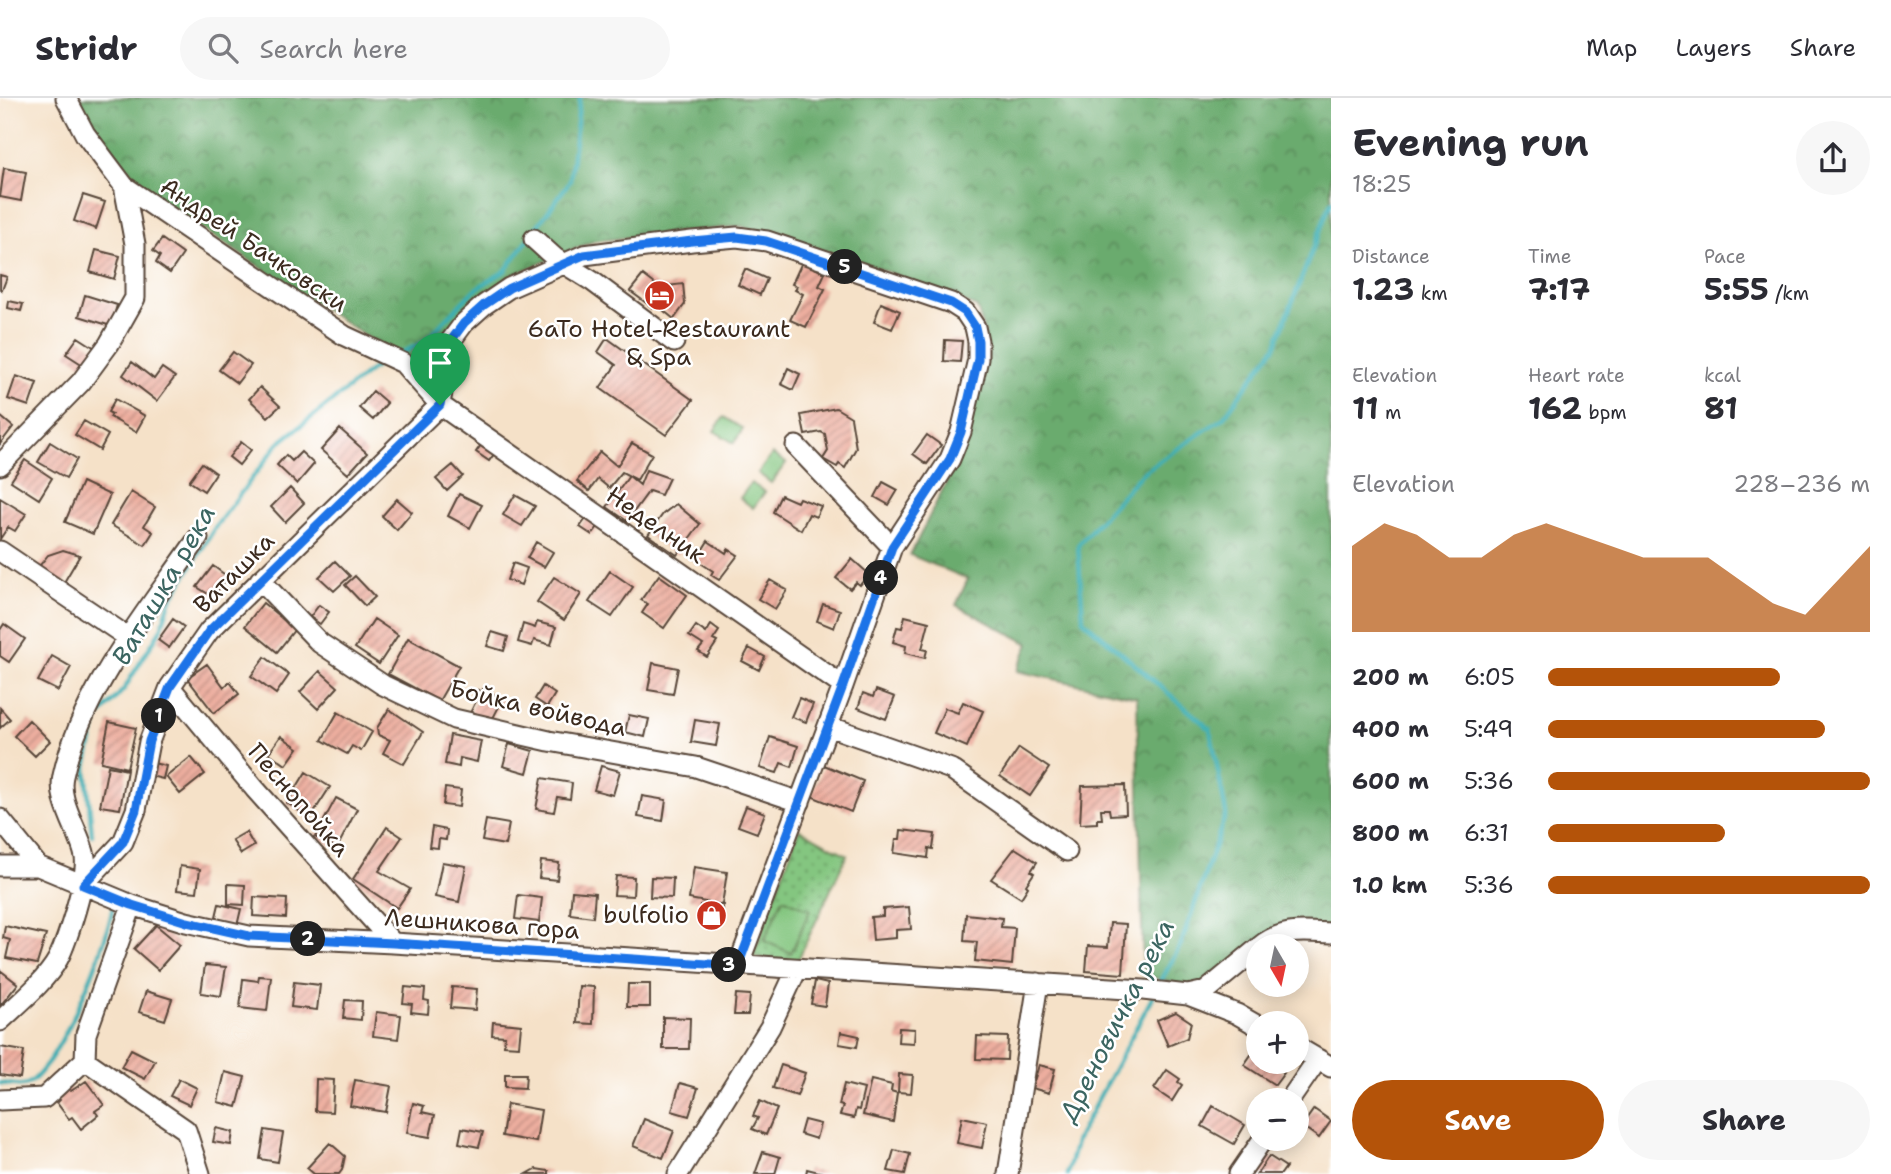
<!DOCTYPE html>
<meta charset="utf-8">
<style>
body{margin:0;font-family:"Shantell Sans",sans-serif;background:#f7f7f7;color:#2b2b33;height:100vh;display:flex;flex-direction:column;font-size:26px;white-space:nowrap}
*{box-sizing:border-box;margin:0}
p{font-size:23px;color:#7c7c81}
.icon{flex:none;width:38px;height:38px;fill:none;stroke:currentColor;stroke-width:2;stroke-linecap:round;stroke-linejoin:round}
.map{position:relative;flex:1;overflow:hidden}
.sheet{display:flex;flex-direction:column;background:#fff;width:560px}
.sheet>*{flex:none}
.needle{width:46px;rotate:171deg}
.buttons{position:absolute;left:1246px;top:836px;display:grid;gap:14px}
.buttons a{display:grid;place-items:center;width:63px;height:63px;border-radius:50%;background:#fff;box-shadow:0 4px 18px #0003;font-size:35px}
.pin{position:absolute;display:grid;place-items:center;width:60px;height:60px;color:#fff;margin:-72px -30px;border-radius:50% 50% 50% 0;rotate:-45deg;box-shadow:0 0 7px #0007}
.pin .icon{rotate:45deg}
.km{position:absolute;width:35px;height:35px;margin:-18px;border-radius:50%;background:#222;color:#fff;font-size:19px;line-height:35px;text-align:center}
.round{display:grid;place-items:center;flex:none;width:74px;height:74px;border-radius:37px;background:#f7f7f7}
.head{display:flex;align-items:center;justify-content:space-between;height:119px;padding:0 21px}
h1{font-size:38px;font-weight:700;line-height:52px}
.figures{display:grid;grid-template-columns:repeat(3,1fr);gap:10px;height:119px;padding:7px 21px}
.figures div{display:grid;align-content:center}
.figures b{font-size:30px;font-weight:700}
.figures small{font-size:19px;font-weight:400}
.figures p{font-size:19px}
.chart{height:196px;padding:14px 21px}
.chart p{display:flex;justify-content:space-between}
.chart svg{width:100%;height:126px;margin-top:7px;fill:#b45309;opacity:.7}
.primary-button{display:flex;gap:14px;margin-top:auto;padding:14px 21px}
.primary-button a{flex:1;height:80px;border-radius:42px;background:#b45309;color:#fff;font-size:28px;font-weight:700;line-height:80px;text-align:center}
.primary-button a+a{background:#f7f7f7;color:#2b2b33}
ul{padding:0 21px;list-style:none;font-size:23px}
li{display:grid;grid-template-columns:112px 84px 1fr;align-items:center;height:52px}
li i{height:18px;border-radius:9px;background:#b45309}
header{display:flex;align-items:center;gap:42px;box-sizing:border-box;height:98px;padding:0 35px;background:#fff;border-bottom:2px solid #e1e1e2}
header strong{font-size:33px}
nav{display:flex;gap:38px;margin-inline-start:auto;font-size:24px}
.search{width:490px;height:63px;background:#f7f7f7;display:flex;align-items:center;gap:18px;box-sizing:border-box;padding:0 24px;border-radius:38px;color:#7c7c81;font-size:26px}
main{display:flex;flex:1;min-height:0}
.map>svg:first-child{display:block}
.grass{fill:url(#grass-dots);stroke:#60784f;stroke-width:2}
.forest{fill:url(#forest-crowns);stroke:#536a46;stroke-width:2}
.pitch{fill:#84c680;stroke:#60784f;stroke-width:2}
.lines{fill:none;stroke-linecap:round;stroke-linejoin:round}
.stream{stroke:#3badb3;stroke-width:4.5}
.building{fill:url(#building-hatch)}
.minor-casing{stroke:#574538;stroke-width:23}
.minor{stroke:#fff;stroke-width:19}
.route-casing{stroke:#fff;stroke-width:14}
.route{stroke:#1a73e8;stroke-width:9}
.labels{text-anchor:middle;dominant-baseline:central;stroke-width:5;stroke-linejoin:round;paint-order:stroke}
.street-label{font-size:24px;fill:#3b2a1e;stroke:#fff}
.poi-label{font-size:24px;fill:#3b2a1e;stroke:#fff}
.water-label{font-size:26px;font-style:italic;fill:#3b6561;stroke:#fff}
</style>
<header>
<strong>Stridr</strong>
<div class="search"><svg class="icon" aria-label="search" viewBox="0 0 24 24"><circle cx="10" cy="10" r="6"/><path d="M15 15l6 6"/></svg>Search here</div>
<nav><a>Map</a><a>Layers</a><a>Share</a></nav>
</header>
<main>
<div class="map">
<svg width="1331" height="1076" viewBox="0 0 1331 1076">
<defs>
<pattern id="grass-dots" width="8" height="8" patternUnits="userSpaceOnUse" patternTransform="scale(1.75)"><rect width="8" height="8" fill="#84c680"/><path d="M2 2h.1M6 6h.1" fill="none" stroke="#6da168" stroke-width="1.8" stroke-linecap="round"/></pattern>
<pattern id="forest-crowns" width="20" height="18" patternUnits="userSpaceOnUse" patternTransform="scale(1.75)"><rect width="20" height="18" fill="#6bab6e"/><path d="M2 6a3 3 0 1 1 6 0M12 15a3 3 0 1 1 6 0" fill="none" stroke="#598b5a"/></pattern>
<pattern id="building-hatch" width="6" height="6" patternUnits="userSpaceOnUse" patternTransform="scale(1.75)"><rect width="6" height="6" fill="#edae9f"/><path d="M-1 1l2-2M0 6l6-6M5 7l2-2" fill="none" stroke="#c18e81"/></pattern>
</defs>
<rect width="100%" height="100%" fill="#fff"/>
<filter id="ink" filterUnits="userSpaceOnUse"><feTurbulence type="fractalNoise" baseFrequency=".0143" numOctaves="2"/><feDisplacementMap in="SourceGraphic" scale="14" xChannelSelector="R" yChannelSelector="G"/><feConvolveMatrix kernelMatrix="1 2 1 2 8 2 1 2 1" color-interpolation-filters="sRGB"/></filter>
<filter id="wash" filterUnits="userSpaceOnUse"><feTurbulence type="fractalNoise" baseFrequency=".00686" numOctaves="4" result="noise"/><feDisplacementMap in="SourceGraphic" scale="28" xChannelSelector="R" yChannelSelector="G"/><feGaussianBlur stdDeviation="1.57" result="paint"/><feColorMatrix in="noise" values="0 0 0 0 0 0 0 0 0 0 0 0 0 0 0 0 0 1.4 0 .05"/><feComposite in="paint" operator="in"/></filter>
<g filter="url(#wash)">
<rect width="100%" height="100%" fill="#f5e1c8"/>
<path class="grass" d="M799 731 847 757 797 864 753 859Z"/>
<path class="forest" d="M80 0H1331V835L1293 834 1206 893 1143 877 1137 599 1017 573 1029 546 956 507 968 481 910 457 955 367 985 238 977 209 860 163 741 128 594 143 509 178 448 231 432 282 149 96 101 38Z"/>
<path class="pitch" d="M724 319 743 331 734 345 714 333Z
M772 356 786 365 771 385 758 375Z
M751 385 765 394 753 410 740 400Z
M783 800 810 812 791 855 764 843Z"/>
<g class="lines">
<path class="stream" d="M403 254 424 244 474 192 505 173 570 83 580 0
M92 737 86 669 97 621 124 591 161 531 170 503 216 428 278 346 379 266
M1159 887 1181 846 1226 715 1210 631 1083 522 1078 447 1142 375 1223 320 1275 249 1331 104
M0 985C8 986 20 989 27 986 57 973 112 838 113 804
M1067 1076 1077 1041 1153 898"/>
</g>
<g id="blocks">
<path class="building" d="M4 70 26 74 21 103 0 99Z
M83 97 105 104 96 131 74 123Z
M162 141 183 156 170 175 156 165 160 158 153 153Z
M96 152 120 158 114 181 90 174Z
M802 164 825 175 819 188 825 191 806 229 790 222 803 196 795 192 797 188 792 186Z
M745 171 767 181 760 197 738 187Z
M0 177 7 179 2 192 0 191Z
M643 177 659 189 683 186 685 206 674 221 659 209 653 210 630 193Z
M85 197 117 207 111 228 79 218Z
M9 203 23 206 21 213 8 210Z
M881 205 900 213 892 231 874 224Z
M78 239 95 250 83 267 66 256Z
M607 240 693 302 666 337 600 290 616 267 598 254Z
M945 242 962 243 960 264 944 263Z
M233 254 251 267 237 285 219 272Z
M132 264 154 281 162 270 175 279 157 303 123 277Z
M788 270 800 276 793 292 781 286Z
M16 278 37 285 29 308 8 301Z
M260 289 280 308 268 319 249 301Z
M373 293 387 305 373 322 359 310Z
M115 301 145 318 136 334 110 319 112 316 108 314Z
M836 310 851 319 856 350 845 370 839 366 837 369 823 361 828 353 825 336 821 334 805 337 801 317Z
M0 318 13 329 0 346Z
M84 323 108 337 100 352 75 337Z
M340 331 367 355 348 376 321 352Z
M927 337 941 347 927 366 913 356Z
M486 340 499 349 489 363 476 354Z
M50 344 77 361 66 380 38 364Z
M241 344 251 352 239 367 229 359Z
M632 345 652 356 637 382 622 374 609 390 598 381 589 393 577 383 600 354 617 368Z
M301 354 314 366 297 386 277 367 286 357 292 363Z
M25 362 52 380 39 401 11 383Z
M202 365 216 375 204 393 189 383Z
M453 367 463 378 447 393 436 381Z
M646 372 669 380 661 397 649 393 627 423 607 409 629 378 640 387Z
M82 384 110 397 93 436 65 424Z
M883 384 898 392 889 407 875 399Z
M290 390 304 405 285 424 271 409Z
M131 394 155 409 144 428 153 434 145 447 111 427Z
M459 396 482 407 470 430 448 418Z
M515 397 535 408 522 428 503 417Z
M781 397 797 404 799 400 821 408 816 419 809 416 801 432 773 414Z
M0 400 26 416 15 433 8 429 0 441Z
M397 401 412 414 397 432 382 418Z
M676 406 700 426 677 457 648 437 663 416Z
M588 418 600 426 592 437 580 429Z
M708 443 726 455 728 451 738 457 719 482 711 477 713 473 696 462Z
M536 444 553 454 544 469 527 460Z
M63 452 80 457 63 486 37 471 48 457Z
M852 461 869 476 860 487 856 484 850 491 836 480Z
M335 463 350 478 334 493 319 479Z
M513 465 527 470 521 487 507 482Z
M213 468 228 479 213 499 197 489Z
M610 473 633 489 612 519 589 504Z
M659 477 687 497 664 530 642 515 648 506 641 502Z
M355 478 375 499 365 508 345 487Z
M554 479 581 496 564 522 537 504Z
M770 482 787 492 775 511 758 501Z
M263 505 295 531 277 554 245 528Z
M823 506 840 512 834 530 817 523Z
M319 507 329 514 320 526 310 519Z
M905 518 929 524 922 551 927 552 925 560 905 555 906 548 893 544 897 529 902 530Z
M173 521 184 529 169 550 158 542Z
M374 521 398 537 379 566 355 550Z
M537 524 556 529 551 547 534 542 532 548 518 544 523 526 535 530Z
M4 526 25 541 9 564 0 558V532Z
M711 527 719 533 713 542 717 544 707 559 698 553 703 547 689 538 696 528 706 535Z
M492 534 508 539 504 553 487 548Z
M408 540 459 568 439 603 388 576Z
M749 550 765 559 759 572 742 563Z
M52 558 71 569 58 593 38 583Z
M265 559 289 577 276 596 251 578Z
M653 565 678 570 673 596 648 592Z
M207 566 224 589 230 584 239 596 214 615 187 580Z
M320 573 338 589 318 611 300 594Z
M543 588 555 596 547 609 535 601Z
M483 591 503 601 491 624 471 613 476 603 473 601 478 592 481 594Z
M876 592 895 599 886 621 858 610 863 595 873 599Z
M799 600 813 606 806 624 791 619Z
M963 604 983 613 967 649 934 635 945 610 958 615Z
M0 610 10 621 0 630Z
M389 611 423 634 404 666 383 655 390 642 378 637 377 630Z
M338 614 372 634 361 653 352 648 347 656 322 642Z
M629 617 649 621 645 639 625 634Z
M29 622 50 643 35 658 14 638Z
M695 622 720 626 716 648 691 644Z
M109 624 136 630 127 670 101 664Z
M450 637 481 643 477 664 460 660 459 669 445 666Z
M281 638 298 650 286 667 269 655Z
M770 639 798 648 792 669 781 665 777 675 760 670Z
M509 646 533 653 527 675 503 668Z
M1019 650 1049 670 1030 698 1000 678Z
M191 659 205 676 180 696 166 679Z
M149 664 166 668 163 681 146 677Z
M824 667 863 683 851 714 811 698Z
M108 668 127 672 120 711 100 708Z
M601 668 620 673 613 697 594 692Z
M306 674 330 689 310 720 287 705Z
M542 680 572 685 570 701 557 699 554 714 536 711Z
M1125 687 1126 716 1110 717 1109 711H1101L1102 721H1097V725L1080 726 1082 688Z
M445 690 461 692 459 709 443 707Z
M642 698 666 702 663 723 638 719Z
M336 700 357 711 337 750 315 739Z
M746 708 765 715 757 735 738 728Z
M486 722 509 726 505 747 482 743Z
M387 729 402 739 379 773 410 791 397 810 353 781Z
M432 729 447 732 446 742 439 741 438 750 429 749Z
M901 732 935 736 933 751 929 750 928 760 894 755 896 741H900Z
M246 734 254 748 241 756 232 742Z
M1015 750 1037 764 1031 773 1034 775 1026 787 1028 789 1021 800 991 781Z
M541 763 559 765 557 782 539 780Z
M442 764 466 768 459 804 435 799Z
M180 768 200 771 197 794 177 792Z
M694 769 727 774 722 807 689 801Z
M616 778 634 779 633 798 614 797Z
M651 779 673 780 672 800 650 799Z
M228 786 245 787 244 807 228 806Z
M572 793 595 795 593 819 570 816Z
M518 797 542 800 539 824 515 821Z
M254 799 287 801 286 820 253 818Z
M219 806 241 811 237 828 215 823Z
M700 807H723L722 826 700 825Z
M909 809 911 831 896 832V840L873 842 871 819 883 818V811Z
M966 816 1002 820 1001 829 1015 830 1012 867 975 863 977 844 964 843Z
M1110 825 1126 826 1123 876 1086 873 1088 848 1108 849Z
M156 827 180 847 158 872 134 851Z
M5 828 46 837 37 866 6 860 10 842 3 840Z
M205 867 226 869 221 898 201 895Z
M0 872 18 886 0 908Z
M259 878 271 879 267 913 240 910 243 881 258 883Z
M815 883 828 886 825 908 811 906Z
M294 884 320 887 317 912 291 909Z
M628 886H650V909H627Z
M579 888 594 889 593 926 577 925Z
M405 889 425 891 424 902 429 903 428 916 411 914 412 906 403 905Z
M452 889 477 891 475 912 450 910Z
M146 893 172 901 165 922 139 914Z
M736 896 750 897 748 917H734Z
M345 902 362 903 361 922 343 920Z
M376 914 401 917 398 941 373 938Z
M1176 914 1191 924 1187 940 1168 948 1157 922Z
M663 919 690 920 689 951H663Z
M493 924 521 927 519 948 504 947 505 938 492 937Z
M899 930 915 931 914 945 898 944Z
M841 934 859 938 857 949 839 946Z
M977 938 1008 939 1007 962 976 961Z
M0 949 24 953 20 980 0 977Z
M131 951 155 963 145 981 121 969Z
M1253 954 1258 958V964H1268L1284 975 1275 987 1244 967Z
M781 967 805 975 797 998 773 990Z
M1039 967 1055 971 1049 995 1032 990Z
M1167 972 1180 981 1178 984 1182 987 1172 1003 1154 991Z
M225 974 245 979 237 1009 218 1004Z
M505 976H526L525 990 505 989Z
M899 976 913 977 911 995 898 994Z
M179 981 197 990 189 1007 170 998Z
M316 981 334 982 332 1014 315 1013Z
M355 982 391 988 386 1014 350 1008Z
M871 982 892 987 891 993 897 995 893 1024 863 1017Z
M86 983 104 1007 95 1013 98 1017 81 1031 72 1019 69 1021 57 1005 60 1002 56 997 67 988 71 993Z
M680 985 698 990 689 1018 672 1013Z
M844 986 864 991 859 1012 856 1011 854 1020 840 1017 843 1008 839 1007Z
M760 1003 777 1011 766 1037 752 1031 758 1020 753 1018Z
M413 1005 424 1008 422 1014 435 1017 430 1039 407 1035Z
M507 1006 541 1012 536 1044 502 1038Z
M1213 1008 1245 1027 1234 1046 1202 1028Z
M1314 1011 1331 1023 1319 1040 1302 1028Z
M962 1019 987 1024 982 1050 957 1045Z
M644 1021 674 1033 663 1060 633 1048Z
M804 1022 820 1026 816 1041 800 1036Z
M216 1030 233 1034 231 1047 213 1044Z
M462 1030 483 1034 479 1049 459 1045Z
M265 1032 283 1035 278 1064 260 1061Z
M330 1045 345 1058 342 1072 339 1076H314L307 1070Z
M894 1052 910 1056 905 1076 888 1073Z
M763 1054 780 1059 775 1076H755Z
M1269 1058 1286 1069 1281 1076H1257Z
M536 1071 549 1073V1076H527Z
M807 1071 823 1075V1076H806Z"/>
</g>
</g>
<g filter="url(#ink)">
<use href="#blocks" fill-opacity="0" stroke="#574538" stroke-width="2"/>
<g class="lines">
<defs>
<path id="minor" d="M66 0 85 36 124 88 345 238 403 265 440 307 843 588
M534 141 555 160 592 183 674 244
M440 307 450 244 464 225 484 207 509 190 584 157 692 143 737 139 767 143 951 205 965 214 975 229 978 243V261L961 334 950 361 892 449 843 588 738 868
M796 348 892 449
M0 367 81 284 109 246 135 200V146L124 88
M0 453 129 540
M260 482 320 545 383 587 454 621 549 643 696 669 800 704
M170 589 255 691 393 845
M828 628 951 671 1067 753
M0 721 38 768
M0 768H38L132 807 186 824 249 838 393 845 1143 892 1188 897 1237 916 1258 928
M83 787 123 744 136 712 149 644 170 589 209 533 440 307
M132 807 86 936 85 962 186 1032 200 1076
M1259 849C1282 830 1303 834 1331 835
M1188 897 1206 893 1258 850
M0 923C18 906 46 883 58 861 67 843 88 779 85 759 81 735 57 704 63 678 82 591 148 513 198 440
M1297 949 1331 969
M0 1002 44 1000 85 962
M1289 1003 1318 961
M678 1076 770 929 797 871
M1008 1076 1038 885
M1239 1076 1263 1041"/>
</defs>
<use href="#minor" class="minor-casing"/>
<use href="#minor" class="minor"/>
</g>
</g>
<g class="lines" filter="url(#ink)">
<defs>
<path id="route" d="M737 139 766 143 951 205 965 214 975 229 978 243V261L961 334 950 361 892 449 843 588 738 868 393 845 249 838 187 824 132 807 83 787 123 744 136 712 149 643 170 589 209 533 440 307 450 244 464 225 484 207 509 190 584 157 692 143Z"/>
</defs>
<use href="#route" class="route-casing"/>
<use href="#route" class="route"/>
</g>
<defs>
<symbol id="hotel-disc" viewBox="-11 -11 22 22"><circle r="9.5" fill="#c8321e" stroke="#fff"/><path d="M-6-4.5h1.5V1H6V5H4.5V3h-9V5H-6ZM-4 0a1.8 1.8 0 1 1 3.6 0ZM.5 0V-2.5h3Q6-2.5 6 0Z" fill="#fff"/></symbol>
<symbol id="shop-disc" viewBox="-11 -11 22 22"><circle r="9.5" fill="#c8321e" stroke="#fff"/><path d="M-5-2.5h2.3a2.7 3.5 0 0 1 5.4 0H5L5.5 6h-11ZM-1.5-2.5h3a1.5 2.3 0 0 0-3 0Z" fill="#fff"/></symbol>
</defs>
<g fill-rule="evenodd">
<use href="#hotel-disc" x="642" y="180" width="35" height="35"/>
<use href="#shop-disc" x="694" y="800" width="35" height="35"/>
</g>
<g class="labels">
<g class="street-label">
<text transform="translate(254 147) rotate(34)">Андрей Бачковски</text>
<text transform="translate(656 427) rotate(35)">Неделник</text>
<text transform="translate(234 475) rotate(-45)">Ваташка</text>
<text transform="translate(538 610) rotate(13)">Бойка войвода</text>
<text transform="translate(299 702) rotate(49)">Песнопойка</text>
<text transform="translate(482 826) rotate(4)">Лешникова гора</text>
</g>
<g class="poi-label">
<text x="659" y="231">6aTo Hotel-Restaurant<tspan x="659" dy="28">&amp; Spa</tspan></text>
<text x="689" y="817" text-anchor="end">bulfolio</text>
</g>
<g class="water-label">
<text transform="translate(163 487) rotate(-60)">Ваташка река</text>
<text transform="translate(1116 922) rotate(-63)">Дреновичка река</text>
</g>
</g>
</svg>
<div class="buttons">
<a><svg class="needle" viewBox="-14 -14 28 28"><path d="M0-13l5 13h-10z" fill="#e53935"/><path d="M0 13l5-13h-10z" fill="#7c7c81"/></svg></a>
<a>+</a>
<a>−</a>
</div>
<div class="pin" style="left:440px;top:307px;background:#1e9e55"><svg class="icon" aria-label="arrive" viewBox="0 0 24 24"><path d="M6 21V4h12l-3 4 3 4H6"/></svg></div>
<b class="km" style="left:159px;top:618px">1</b>
<b class="km" style="left:308px;top:841px">2</b>
<b class="km" style="left:729px;top:867px">3</b>
<b class="km" style="left:881px;top:480px">4</b>
<b class="km" style="left:845px;top:169px">5</b>
</div>
<section class="sheet">
<div class="head"><div><h1>Evening run</h1><p>18:25</p></div><a class="round"><svg class="icon" aria-label="share" viewBox="0 0 24 24"><path d="M12 15V3M7 8l5-5 5 5M5 13v7h14v-7"/></svg></a></div>
<div class="figures">
<div><p>Distance</p><b>1.23<small> km</small></b></div>
<div><p>Time</p><b>7:17</b></div>
<div><p>Pace</p><b>5:55<small> /km</small></b></div>
</div>
<div class="figures">
<div><p>Elevation</p><b>11<small> m</small></b></div>
<div><p>Heart rate</p><b>162<small> bpm</small></b></div>
<div><p>kcal</p><b>81</b></div>
</div>
<div class="chart"><p><span>Elevation</span>228–236 m</p>
<svg viewBox="0 0 160 44" preserveAspectRatio="none"><path d="M0 44V14L10 6L20 10L30 18L40 18L50 10L60 6L70 10L80 14L90 18L100 18L110 18L120 26L130 34L140 38L150 26L160 14V44z"/></svg>
</div>
<ul>
<li><b>200 m</b>6:05<i style="width:72%"></i></li>
<li><b>400 m</b>5:49<i style="width:86%"></i></li>
<li><b>600 m</b>5:36<i style="width:100%"></i></li>
<li><b>800 m</b>6:31<i style="width:55%"></i></li>
<li><b>1.0 km</b>5:36<i style="width:100%"></i></li>
</ul>
<div class="primary-button"><a>Save</a><a>Share</a></div>
</section>
</main>
